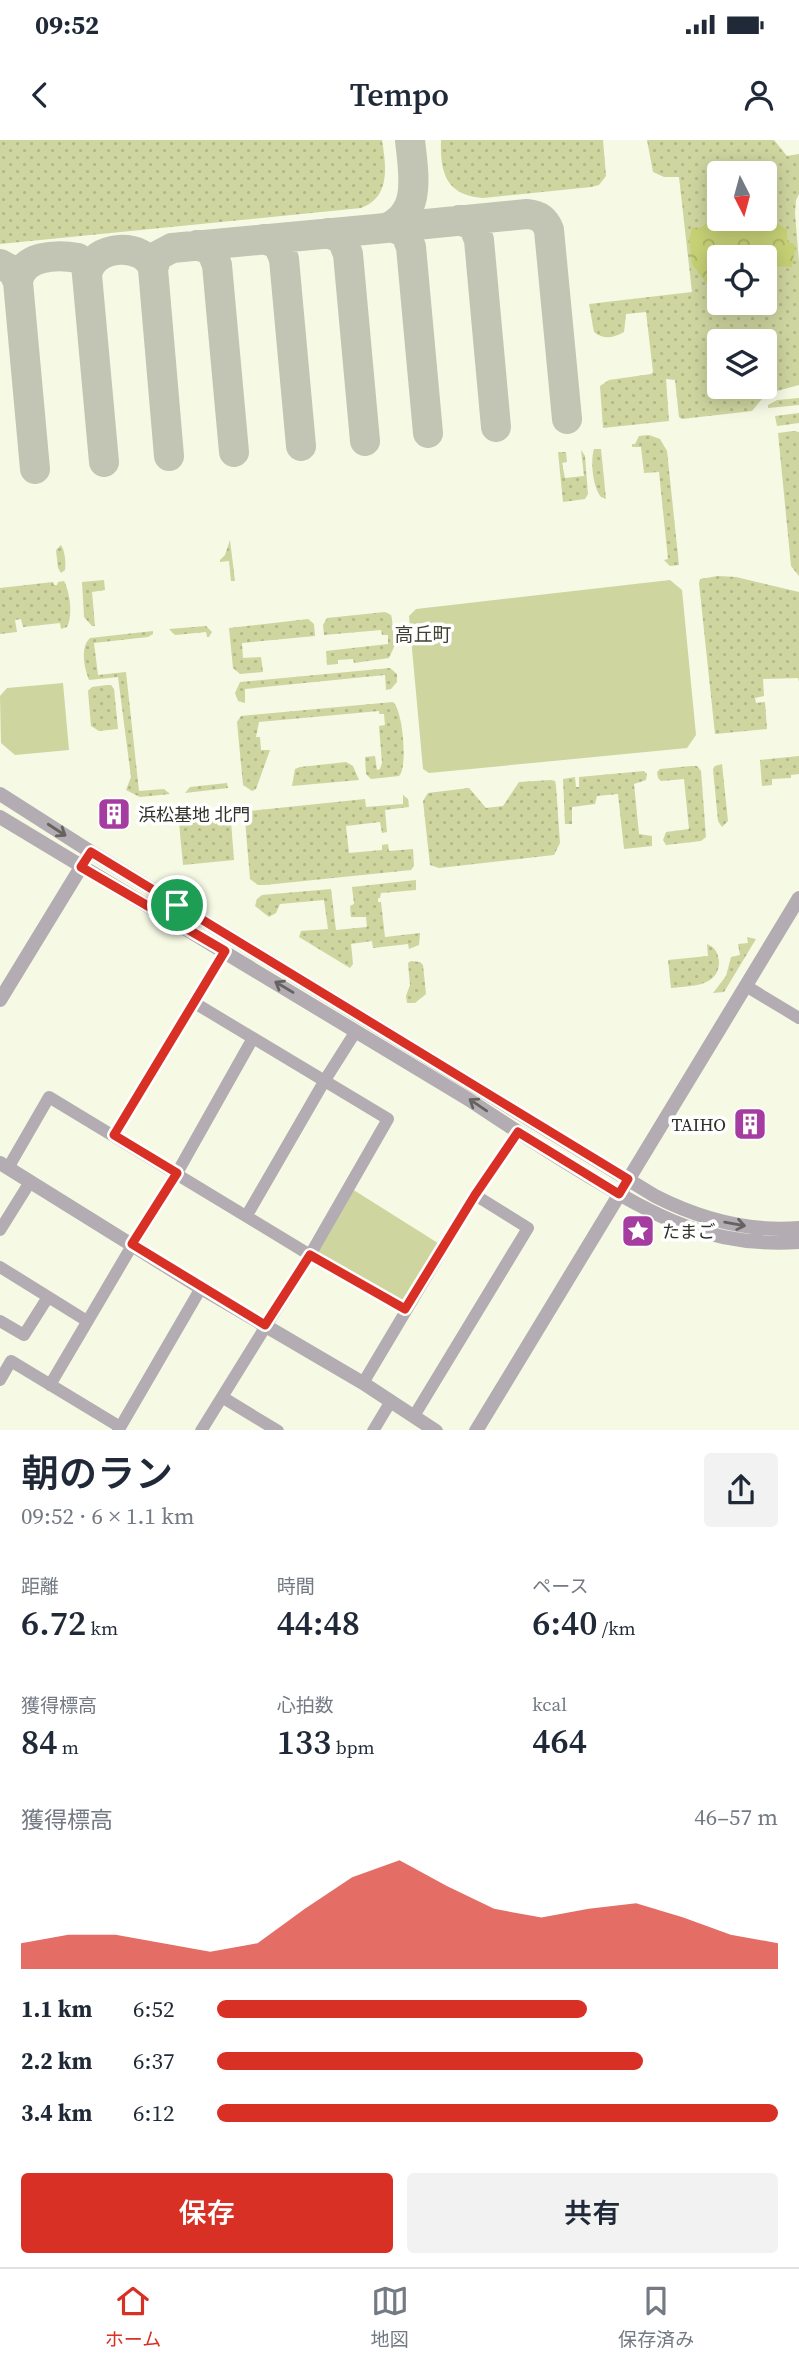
<!DOCTYPE html>
<html lang="ja">
<meta charset="utf-8">
<style>
body{margin:0;font-family:"Source Serif 4","Noto Sans JP",serif;background:#f2f2f3;color:#1f2937;height:100vh;display:flex;flex-direction:column;font-size:26px;white-space:nowrap}
*{box-sizing:border-box;margin:0}
p{font-size:23px;color:#747a83}
.icon{flex:none;width:38px;height:38px;fill:none;stroke:currentColor;stroke-width:2;stroke-linecap:round;stroke-linejoin:round}
.map{position:relative;height:1290px;overflow:hidden}
.sheet{display:flex;flex-direction:column;background:#fff;flex:1}
.sheet>*{flex:none}
.needle{width:46px;rotate:174deg}
.fabs{position:absolute;left:707px;top:21px;display:grid;gap:14px}
.fabs a{display:grid;place-items:center;width:70px;height:70px;border-radius:7px;background:#fff;box-shadow:0 4px 18px #0003;font-size:35px}
.pin{position:absolute;display:grid;place-items:center;width:60px;height:60px;color:#fff;margin:-30px;border:4px solid #fff;border-radius:50%;box-shadow:0 2px 7px #0007}
.round{display:grid;place-items:center;flex:none;width:74px;height:74px;border-radius:7px;background:#f2f2f3}
.headline{display:flex;align-items:center;justify-content:space-between;height:119px;padding:0 21px}
h1{font-size:38px;font-weight:600;line-height:52px}
.metrics{display:grid;grid-template-columns:repeat(3,1fr);gap:10px;height:119px;padding:7px 21px}
.metrics div{display:grid;align-content:center}
.metrics b{font-size:35px;font-weight:600}
.metrics small{font-size:19px;font-weight:400}
.metrics p{font-size:19px}
.chart{height:196px;padding:14px 21px}
.chart p{display:flex;justify-content:space-between}
.chart svg{width:100%;height:126px;margin-top:7px;fill:#d93025;opacity:.7}
.action{display:flex;gap:14px;margin-top:auto;padding:14px 21px}
.action a{flex:1;height:80px;border-radius:7px;background:#d93025;color:#fff;font-size:28px;font-weight:600;line-height:80px;text-align:center}
.action a+a{background:#f2f2f3;color:#1f2937}
ul{padding:0 21px;list-style:none;font-size:23px}
li{display:grid;grid-template-columns:112px 84px 1fr;align-items:center;height:52px}
li i{height:18px;border-radius:9px;background:#d93025}
.status{display:flex;justify-content:space-between;align-items:center;height:49px;padding:0 35px;background:#fff;direction:ltr}
.status svg{height:19px;fill:currentColor}
header{display:flex;justify-content:space-between;align-items:center;height:91px;padding:0 21px;background:#fff;font-size:32px;font-weight:600}
.dock{display:flex;justify-content:space-around;align-items:center;height:98px;border-top:2px solid #e0e1e3;background:#fff;font-size:19px;color:#747a83}
.dock a{display:grid;justify-items:center;gap:4px}
.dock .on{color:#d93025}
.map>svg:first-child{display:block}
.grass{fill:url(#grass-dots);fill-rule:evenodd}
.forest{fill:url(#forest-crowns)}
.park{fill:#ced59f}
.lines{fill:none;stroke-linecap:round;stroke-linejoin:round}
.taxiway{stroke:#c2c5b4;stroke-width:30}
.minor{stroke:#b3acb2;stroke-width:12}
.tertiary{stroke:#b3acb2;stroke-width:14}
.oneway{stroke:#656360}
.route-casing{stroke:#fff;stroke-width:14}
.route{stroke:#d93025;stroke-width:9}
.labels{text-anchor:middle;dominant-baseline:central;stroke-width:7;stroke-linejoin:round;paint-order:stroke}
.poi-label{font-size:18px;fill:#31322a;stroke:#fff;text-anchor:start}
.neighbourhood-label{font-size:19px;fill:#3f4131;stroke:#fff}
</style>
<div class="status"><b>09:52</b><svg viewBox="0 0 49 12"><path d="M0 12V9h3v3zM5 12V6h3v6zM10 12V3h3v9zM15 12V0h3v12zM26 1h20v11H26zM47 4h2v5h-2z"/></svg></div>
<header><svg class="icon" aria-label="back" viewBox="0 0 24 24"><path d="M15 5l-7 7 7 7"/></svg>Tempo<svg class="icon" aria-label="person" viewBox="0 0 24 24"><circle cx="12" cy="8" r="4"/><path d="M4 21q1-7 8-7t8 7"/></svg></header>
<div class="map">
<svg width="799" height="1291" viewBox="0 0 799 1291">
<defs>
<pattern id="grass-dots" width="8" height="8" patternUnits="userSpaceOnUse" patternTransform="scale(1.75)"><rect width="8" height="8" fill="#ced59f"/><path d="M2 2h.1M6 6h.1" fill="none" stroke="#b1b789" stroke-width="1.8" stroke-linecap="round"/></pattern>
<pattern id="forest-crowns" width="20" height="18" patternUnits="userSpaceOnUse" patternTransform="scale(1.75)"><rect width="20" height="18" fill="#c6d075"/><path d="M2 6a3 3 0 1 1 6 0M12 15a3 3 0 1 1 6 0" fill="none" stroke="#abb365"/></pattern>
</defs>
<rect width="100%" height="100%" fill="#f6f9e4"/>
<path class="grass" d="M0 0H382C386 26 391 57 361 68L0 104Z
M441 0H603L606 36 599 45 591 47 483 58C446 55 440 33 441 0Z
M647 0H774L787 16 799 14V54L796 60 795 73 799 122V245L766 254 752 271 682 279 679 277 675 240 666 239 669 281 603 288 600 246 609 240 651 234 653 232 646 172 626 174 624 192C613 198 604 200 594 192L589 164 692 152 679 37H664L653 32ZM719 33H765V79H719ZM719 117H765V163H719ZM719 201H765V247H719Z
M799 258V265L768 268V265L777 260Z
M799 273V283L777 286 775 276Z
M793 291 799 292V436L791 426 778 293Z
M649 295 660 299 667 311 679 425 670 426 664 420 668 419 659 332 644 333 641 307H632V304H635L639 296Z
M594 309H601L606 359 601 357C593 347 590 322 594 309Z
M581 310 585 316 588 354 585 359 563 362 558 312H566L567 322 562 323 565 338 584 336Z
M230 400 235 441H231L229 421 220 422V420L225 415Z
M61 405C65 411 66 423 65 430L61 433 58 428 56 410Z
M718 436 736 437 799 452V542L798 538 763 539 764 556 755 558 756 563 765 562 767 589 715 594 699 443 700 439Z
M104 440 105 450 92 452 95 486H92L84 477 82 442Z
M64 441C70 452 73 476 67 487L61 489 60 483 23 487 21 479 15 480 17 492 0 494V448L53 442 54 445H57L58 442Z
M385 472 391 475 392 479 394 507 389 518 354 523 353 519 338 520V524L327 525 326 511 388 504V495H382L381 490 324 495 323 485 327 478Z
M308 479 314 484 315 496 242 503 243 518 261 517 263 532 240 534 233 528 229 488Z
M206 486 212 492 209 497H207L206 492 175 495 169 489Z
M153 491V494L148 497 94 503 98 535 126 532 139 651 164 649 170 654 140 657 126 650 131 637 118 537 89 540C84 528 80 507 90 498Z
M390 528 397 534V542L391 549 386 550 385 535 245 549V563L238 561 235 553 240 542Z
M107 545H111L114 549 118 589 99 591 91 586 88 551 92 547Z
M393 562C403 570 408 628 399 636L371 639 366 634 365 617 375 616 377 630 380 629 382 623 379 586 385 585 384 574H379V571L259 582 256 597H260L261 610H270L256 649 252 651 243 645 237 582 241 576Z
M799 616V634L791 635V638L772 639V645L762 646 760 620Z
M346 622 353 626 359 640 292 646 295 629 300 627Z
M722 624 728 681 722 687 718 681 713 629 715 626Z
M691 626H697L701 631 706 697 701 701 666 705 663 700 666 692 689 689 684 639 661 641 658 638 657 632 660 629Z
M644 631 647 634 646 640 634 644 639 694 652 696V706L624 709 618 654 597 656 595 664 572 667V684H565L563 639 575 637 576 647H579V637Z
M551 640 555 641 556 646 560 703 554 715 439 728 430 725 423 661 428 653 469 648 486 668 503 666 519 642Z
M227 643 228 648 185 653 190 647Z
M403 655 408 659 409 667 385 670 387 692 382 693 380 682 346 686 349 713 382 710V705L388 704 389 711 413 709 414 726 411 730 265 745H258L250 739 245 680 250 671 365 659 366 667 403 664Z
M222 678H227L231 682 234 720 183 725 179 682Z
M416 740V750L381 753 380 758H378V762H381L385 797 420 793 419 805 409 809 408 804 373 808 372 801 351 804 353 824 350 828 299 797 301 791 328 789 324 760 280 764 276 773 269 777 255 766 257 759 262 755 331 749 336 790 367 787 366 777H351L350 766 354 764 352 747Z
M747 797 756 799 724 852 713 853 726 836 731 817 740 815 738 804 748 803Z
M707 804C716 808 718 813 719 822 719 847 690 846 671 848L668 820 708 816Z
M411 821 420 822 423 825 426 854 415 863H407L406 856 410 845 408 823Z"/>
<path class="forest" d="M719 62V79H765V72L776 75 777 83C793 94 784 85 788 102L794 104 795 109 792 127 771 126 765 132V117H719V146L716 148 709 147 692 124 689 100 692 88 702 87 710 80 711 68 715 63Z"/>
<path class="park" d="M670 440 682 450 696 595 687 608 429 633 423 629 409 476 416 469Z
M63 543 69 610 15 615 1 603 0 556 7 548Z
M352 1049 441 1105 405 1166 317 1113Z"/>
<g class="lines">
<path class="taxiway" d="M459 80 473 85 479 100 496 287
M391 87 405 92 411 107 428 293
M386 88 527 74C539 75 545 79 549 90L567 279
M328 93 342 99 348 114 365 301
M264 99 278 104 284 119 301 306
M197 105 211 110 217 125 234 312
M0 124 13 131 18 142C21 115 57 114 78 118L86 126 87 135C92 103 146 102 153 129L157 116 172 108 386 88C423 74 413 31 410 0
M153 129 169 316
M87 135 104 322
M18 142 35 329"/>
<path class="minor" d="M746 846 799 878
M193 862 253 898
M114 995 225 811
M8 1028 49 957 310 1115 405 1169
M247 1075 325 940 356 891
M0 1090 30 1042
M0 1127 87 1181
M0 1181 24 1195 48 1157
M0 1240 11 1221 120 1287
M363 1243 475 1055 518 992
M50 1245 133 1104 177 1033 253 898 388 979 310 1115 201 1291
M222 1257 278 1291
M414 1276 528 1088 475 1055
M118 1291 201 1148
M373 1291 391 1261"/>
<path class="tertiary" d="M0 654 91 712 655 1056C700 1079 748 1092 799 1088
M0 677 468 959C507 985 545 1010 585 1034 657 1077 711 1108 799 1102
M0 860 86 719
M0 1023 201 1148 363 1243 436 1291
M476 1291 799 758"/>
</g>
<defs><path id="oneway-shaft" d="M-6 0H5M1.5-3L5.5 0L1.5 3" fill="none" stroke-width="1.6" stroke-linecap="round" stroke-linejoin="round" transform="scale(1.75)"/></defs>
<g class="oneway">
<use href="#oneway-shaft" transform="translate(57 690) rotate(33)"/>
<use href="#oneway-shaft" transform="translate(284 847) rotate(-149)"/>
<use href="#oneway-shaft" transform="translate(478 965) rotate(-146)"/>
<use href="#oneway-shaft" transform="translate(735 1084) rotate(10)"/>
</g>
<g class="lines">
<defs>
<path id="route" d="M91 712 628 1039 619 1054 518 992 475 1055 405 1169 310 1115 265 1185 132 1104 177 1033 114 995 225 811 81 727Z"/>
</defs>
<use href="#route" class="route-casing"/>
<use href="#route" class="route"/>
</g>
<defs>
<symbol id="building-square" viewBox="-11 -11 22 22"><rect x="-9" y="-9" width="18" height="18" rx="4" fill="#a53c9f" stroke="#fff"/><path d="M-4-6H4V6H1V3H-1V6H-4ZM-2.5-4.3h1.7v1.8h-1.7ZM.8-4.3h1.7v1.8H.8ZM-2.5-1h1.7V.8h-1.7ZM.8-1h1.7V.8H.8Z" fill="#fff"/></symbol>
<symbol id="sight-square" viewBox="-11 -11 22 22"><rect x="-9" y="-9" width="18" height="18" rx="4" fill="#a53c9f" stroke="#fff"/><path d="M0-6L1.8-2.2L6-1.7L2.9 1.2L3.7 5.4L0 3.3L-3.7 5.4L-2.9 1.2L-6-1.7L-1.8-2.2Z" fill="#fff"/></symbol>
</defs>
<g fill-rule="evenodd">
<use href="#building-square" x="95" y="655" width="38" height="38"/>
<use href="#building-square" x="731" y="965" width="38" height="38"/>
<use href="#sight-square" x="619" y="1072" width="38" height="38"/>
</g>
<g class="labels">
<g class="poi-label">
<text x="138" y="674">浜松基地 北門</text>
<text x="726" y="984" text-anchor="end">TAIHO</text>
<text x="662" y="1091">たまご</text>
</g>
<g class="neighbourhood-label">
<text x="423" y="494">高丘町</text>
</g>
</g>
</svg>
<div class="fabs">
<a><svg class="needle" viewBox="-14 -14 28 28"><path d="M0-13l5 13h-10z" fill="#e53935"/><path d="M0 13l5-13h-10z" fill="#747a83"/></svg></a>
<a><svg class="icon" aria-label="locate" viewBox="0 0 24 24"><circle cx="12" cy="12" r="6"/><path d="M12 2v4M12 18v4M2 12h4M18 12h4"/></svg></a>
<a><svg class="icon" aria-label="layers" viewBox="0 0 24 24"><path d="M12 4l9 5-9 5-9-5zM3 14l9 5 9-5"/></svg></a>
</div>
<div class="pin" style="left:177px;top:765px;background:#1e9e55"><svg class="icon" aria-label="arrive" viewBox="0 0 24 24"><path d="M6 21V4h12l-3 4 3 4H6"/></svg></div>
</div>
<section class="sheet">
<div class="headline"><div><h1>朝のラン</h1><p>09:52 · 6 × 1.1 km</p></div><a class="round"><svg class="icon" aria-label="share" viewBox="0 0 24 24"><path d="M12 15V3M7 8l5-5 5 5M5 13v7h14v-7"/></svg></a></div>
<div class="metrics">
<div><p>距離</p><b>6.72<small> km</small></b></div>
<div><p>時間</p><b>44:48</b></div>
<div><p>ペース</p><b>6:40<small> /km</small></b></div>
</div>
<div class="metrics">
<div><p>獲得標高</p><b>84<small> m</small></b></div>
<div><p>心拍数</p><b>133<small> bpm</small></b></div>
<div><p>kcal</p><b>464</b></div>
</div>
<div class="chart"><p><span>獲得標高</span>46–57 m</p>
<svg viewBox="0 0 160 44" preserveAspectRatio="none"><path d="M0 44V35L10 32L20 32L30 35L40 38L50 35L60 23L70 12L80 6L90 15L100 23L110 26L120 23L130 21L140 26L150 32L160 35V44z"/></svg>
</div>
<ul>
<li><b>1.1 km</b>6:52<i style="width:66%"></i></li>
<li><b>2.2 km</b>6:37<i style="width:76%"></i></li>
<li><b>3.4 km</b>6:12<i style="width:100%"></i></li>
</ul>
<div class="action"><a>保存</a><a>共有</a></div>
</section>
<nav class="dock">
<a class="on"><svg class="icon" aria-label="home" viewBox="0 0 24 24"><path d="M3 11l9-7 9 7M6 9v11h12V9"/></svg>ホーム</a>
<a><svg class="icon" aria-label="map" viewBox="0 0 24 24"><path d="M3 6l6-2 6 2 6-2v14l-6 2-6-2-6 2zM9 4v14M15 6v14"/></svg>地図</a>
<a><svg class="icon" aria-label="saved" viewBox="0 0 24 24"><path d="M7 4h10v16l-5-4-5 4z"/></svg>保存済み</a>
</nav>
